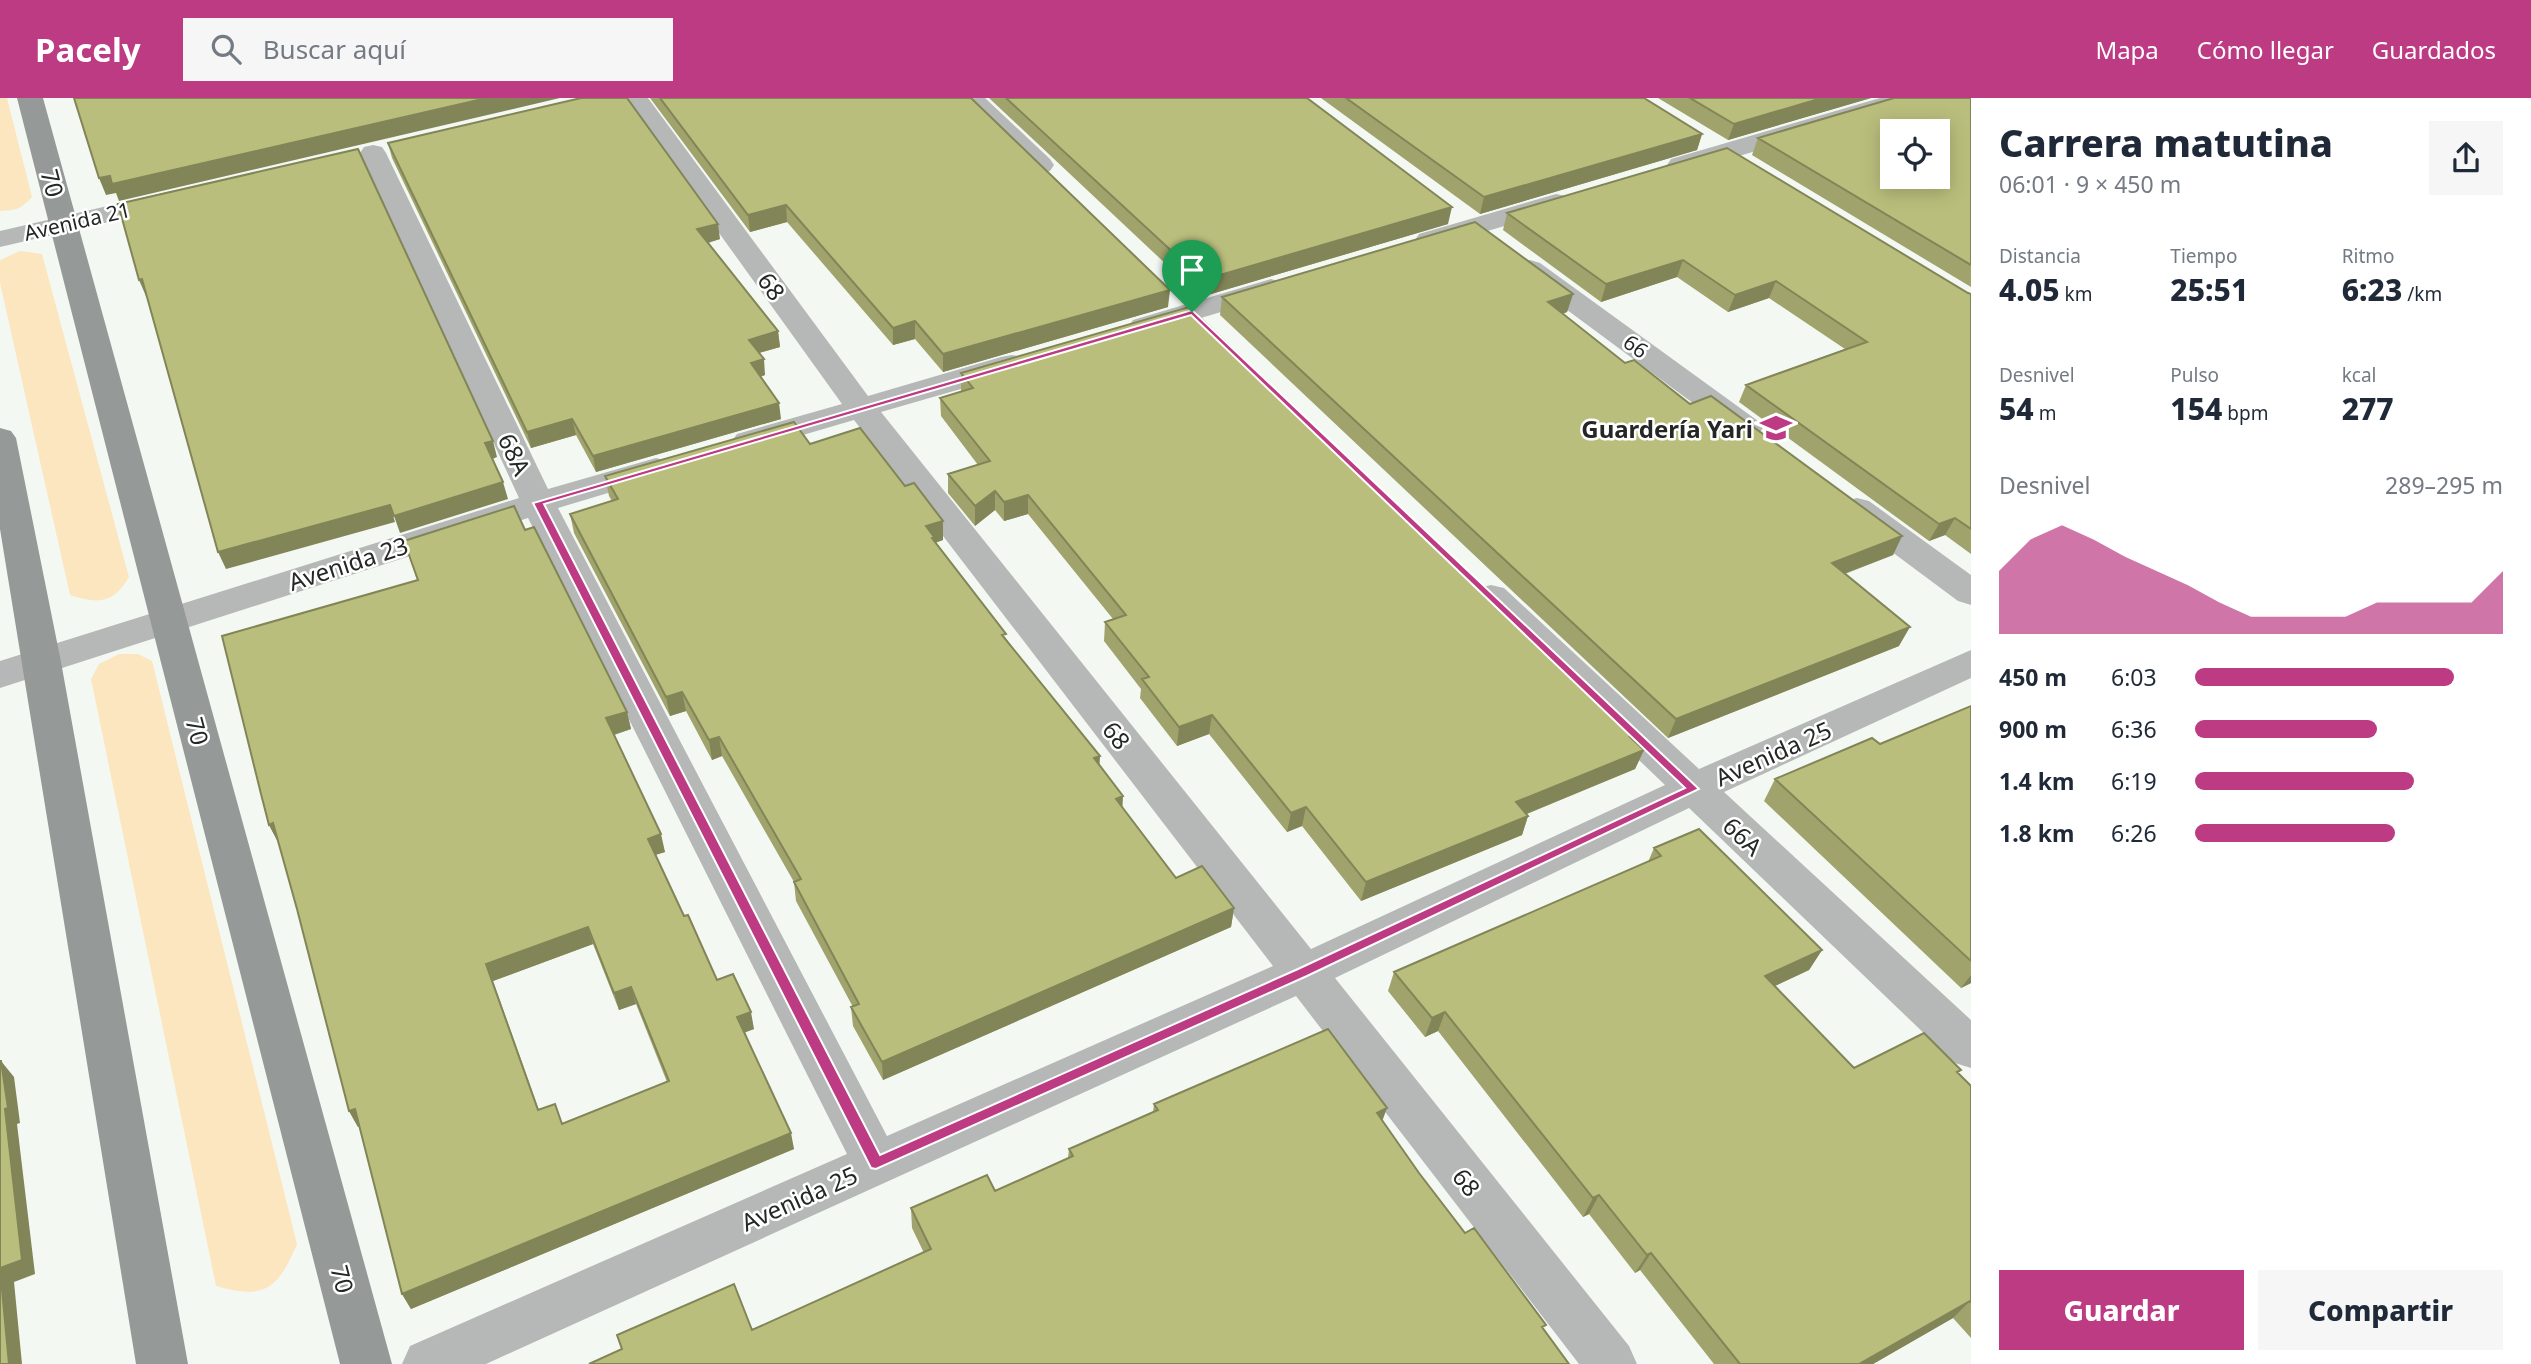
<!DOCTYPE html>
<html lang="es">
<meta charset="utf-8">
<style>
body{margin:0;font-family:"Noto Sans",sans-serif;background:#f6f6f7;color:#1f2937;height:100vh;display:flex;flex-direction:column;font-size:26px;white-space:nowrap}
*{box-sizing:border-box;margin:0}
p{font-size:23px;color:#747a83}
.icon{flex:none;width:38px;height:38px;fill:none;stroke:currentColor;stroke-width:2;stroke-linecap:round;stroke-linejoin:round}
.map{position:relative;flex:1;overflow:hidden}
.sheet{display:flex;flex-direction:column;background:#fff;width:560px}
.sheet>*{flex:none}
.controls{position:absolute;left:1880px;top:21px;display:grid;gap:14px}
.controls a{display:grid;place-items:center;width:70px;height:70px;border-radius:0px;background:#fff;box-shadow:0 4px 18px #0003;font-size:35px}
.pin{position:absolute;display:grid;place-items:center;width:60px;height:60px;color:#fff;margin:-72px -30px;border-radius:50% 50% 50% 0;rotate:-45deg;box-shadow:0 0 7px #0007}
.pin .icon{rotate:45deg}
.round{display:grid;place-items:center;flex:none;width:74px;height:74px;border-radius:0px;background:#f6f6f7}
.overview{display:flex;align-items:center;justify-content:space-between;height:119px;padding:0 28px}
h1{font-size:38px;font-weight:800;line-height:52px}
.stats{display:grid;grid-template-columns:repeat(3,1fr);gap:10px;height:119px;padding:7px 28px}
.stats div{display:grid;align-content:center}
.stats b{font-size:30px;font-weight:800}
.stats small{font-size:19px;font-weight:400}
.stats p{font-size:19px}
.chart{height:196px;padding:14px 28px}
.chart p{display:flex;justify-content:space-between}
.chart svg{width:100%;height:126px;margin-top:7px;fill:#bd3b83;opacity:.7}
.button{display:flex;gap:14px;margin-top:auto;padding:14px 28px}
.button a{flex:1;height:80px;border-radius:0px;background:#bd3b83;color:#fff;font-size:28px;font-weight:800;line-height:80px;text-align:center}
.button a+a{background:#f6f6f7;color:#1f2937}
ul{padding:0 28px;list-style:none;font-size:23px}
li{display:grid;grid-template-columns:112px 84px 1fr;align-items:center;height:52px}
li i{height:18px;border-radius:9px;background:#bd3b83}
header{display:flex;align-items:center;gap:42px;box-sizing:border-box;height:98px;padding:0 35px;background:#bd3b83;color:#fff}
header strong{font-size:33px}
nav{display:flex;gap:38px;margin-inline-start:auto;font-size:24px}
.search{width:490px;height:63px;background:#f6f6f7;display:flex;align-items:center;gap:18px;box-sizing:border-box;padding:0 24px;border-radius:0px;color:#747a83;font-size:26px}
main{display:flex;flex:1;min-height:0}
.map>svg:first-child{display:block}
.green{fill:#fce6bf}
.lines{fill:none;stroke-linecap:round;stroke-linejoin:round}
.street{fill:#b5b8b7;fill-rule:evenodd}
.secondary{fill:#959a98;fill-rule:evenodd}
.wall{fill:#a0a36b;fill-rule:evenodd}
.shaded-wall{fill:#828557}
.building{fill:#babe7c;stroke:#828557;stroke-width:2;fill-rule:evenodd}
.route{fill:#bd3b83;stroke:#fff;stroke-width:2;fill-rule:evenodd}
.labels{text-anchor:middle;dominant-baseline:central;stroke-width:5;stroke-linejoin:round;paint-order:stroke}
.far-street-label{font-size:21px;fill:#252725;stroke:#fff}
.street-label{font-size:24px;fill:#252725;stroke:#fff}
.poi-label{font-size:24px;font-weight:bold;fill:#252725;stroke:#fff;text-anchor:end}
</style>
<header>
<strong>Pacely</strong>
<div class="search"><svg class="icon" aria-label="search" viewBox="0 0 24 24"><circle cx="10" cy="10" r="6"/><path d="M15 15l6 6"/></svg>Buscar aquí</div>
<nav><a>Mapa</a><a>Cómo llegar</a><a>Guardados</a></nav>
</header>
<main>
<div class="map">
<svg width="1971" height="1266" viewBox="0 0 1971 1266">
<rect width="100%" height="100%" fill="#f4f8f3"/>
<path class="green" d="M0 0H7L32 99C23 110 15 113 0 113Z
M20 153 42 156 129 479C113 506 98 506 70 497L0 185V162Z
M119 556H138L152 563 297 1146C278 1191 265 1202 216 1188L91 581 99 566Z"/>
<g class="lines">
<path class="street" d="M622 0H648L868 298 1001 259 1012 257 1023 259 1027 266 1023 273 881 314 1311 851 1665 687 1478 508 1473 499 1478 490 1491 487 1504 490 1699 671 1971 552V580L1724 694 1971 922V970L1955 965 1689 710 1335 880 1629 1248 1637 1266H1579L1296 898 486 1266H402L410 1248 847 1056 528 420 0 590V563L519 400 360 55 364 49 373 47 382 49 386 55 548 391 656 360 668 363 672 370 668 377 558 410 887 1038 1273 868 854 322 748 353 737 350 732 343 737 336 842 306Z
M958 0H985L1050 61 1054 67 1050 73 1041 75 1032 73Z
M1880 0H1920L1916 5 1689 73 1680 75 1671 73 1667 67 1671 61Z
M172 93 182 95 186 101 182 107 0 149V133Z
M1556 96 1566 98 1570 104 1566 110 1429 150 1419 148 1415 142 1419 136Z
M1530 162 1540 165 1758 323 1763 330 1758 337 1747 340 1736 337 1520 177 1516 171 1520 165Z
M1271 181 1281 184 1286 190 1281 196 1144 237 1133 234 1129 228 1133 222Z
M1857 400 1869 403 1971 477V507L1958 503 1845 419 1840 411 1845 403Z"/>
<path class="secondary" d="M17 0H43L392 1266H340Z
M0 330 11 333 16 340 61 564 188 1266H136L0 431Z"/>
</g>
<path class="wall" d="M650 0H971L1168 209 943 274 915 241 893 247 787 124 750 134Z
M989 0H1307L1448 126 1201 199Z
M1321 0H1644L1702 36 1697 52 1480 116Z
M1658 0H1871L1728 42Z
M1971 0V189L1752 57 1758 40Z
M388 45 720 141 708 145 778 233 780 249 759 255 765 277 760 279 781 321 596 374 576 337 531 350 392 60Z
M1507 115 1971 196V456L1945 437 1929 443 1739 304 1746 287 1845 251 1769 200 1728 214 1677 179 1601 204 1503 132Z
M1573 196 1567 214 1563 216 1625 265 1902 438 1893 457 1845 476 1899 548 1668 640 1220 217 1222 199Z
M961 275 1636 637 1634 642 1644 652 1635 671 1527 716 1528 718 1522 737 1361 803 1302 728 1287 734 1209 636 1177 648 1140 600 1141 591 1104 543 1105 524 1113 521 1028 416 1004 423 995 412 975 428 948 395V376L978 367 941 318 940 300 961 294Z
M810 346 905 388 943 423V442L935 445 1099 667 1122 709 1176 780 1234 810 1231 829 883 982 853 928 851 909H853L796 803 794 784 722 658 712 662 686 613 670 618 574 435 570 416 612 403 609 398 605 378Z
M525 432 627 614 631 631 614 637 665 754 655 757 684 818 717 882 754 931 745 934 794 1051 411 1211 402 1196 359 1029H358L349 1013 297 811 279 744H278L269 727 417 482 404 443ZM593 846 619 912 636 906 667 984 562 1025 539 1012 493 883Z
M1971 608V885L1961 890 1764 703 1775 681 1880 646Z
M1654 750 1822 852 1809 872 1775 888 1854 970 1961 972 1958 975 1971 988V1240L1953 1220 1873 1266H1714L1640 1172 1635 1175 1589 1116 1583 1119 1438 933 1425 939 1388 893 1394 874 1648 764Z
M1154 1006 1382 1023 1419 1075 1465 1135 1544 1232H752L924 1155 912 1130 911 1110 995 1093 1068 1060 1069 1051 1153 1014Z"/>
<path class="shaded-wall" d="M487 0H560L119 103 116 95 106 97 99 80Z
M1822 0H1871L1728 42 1734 26Z
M1702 36 1697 52 1480 116 1484 99Z
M786 107 787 124 750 134 748 117Z
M1452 109 1448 126 1201 199 1203 182Z
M718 126 720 141 700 147 697 131Z
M1683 162 1677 179 1601 204 1606 186Z
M142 181 149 198H146L139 182Z
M1776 183 1769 200 1728 214 1735 197Z
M1170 192 1168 209 943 274V256Z
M1573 196 1567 214 1542 222 1548 204Z
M915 223V241L893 247V230Z
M778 233 780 249 751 257 749 242Z
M764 261 765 277 753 281 751 265Z
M779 305 781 321 596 374 593 358Z
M572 321 576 337 531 350 527 334Z
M493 343 497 359 490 362 485 345Z
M503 384 508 401 400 435 394 418Z
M995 393V412L975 428V408Z
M1028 397V416L1004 423V404Z
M390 407 395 424 226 471 218 454Z
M1955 420 1945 437 1929 443 1939 426Z
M943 423V442L934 445 926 428Z
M1902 438 1893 457 1822 484 1832 465Z
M1910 529 1899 548 1668 640 1676 621Z
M682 594 686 613 670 618 666 599Z
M627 614 631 631 610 638 606 620Z
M1212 617 1209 636 1177 648 1179 629Z
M719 639 722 658 712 662 709 642Z
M1644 652 1635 671 1509 723 1516 704Z
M1100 658 1099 677 1094 660Z
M1123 698 1122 718 1116 701Z
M1306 709 1302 728 1287 734 1291 715Z
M1528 718 1522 737 1361 803 1366 784Z
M273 725 282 743 278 744 269 727Z
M661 736 665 754 652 758 648 741Z
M1234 810 1231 829 883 982 882 964Z
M588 829 593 846 493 883 486 866Z
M1822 852 1809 872 1753 898 1765 878Z
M1971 877V885L1961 890Z
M631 889 636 906 619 912 614 895Z
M751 914 754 931 741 936 737 919Z
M1445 914 1438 933 1425 939 1432 920Z
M1 963 14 979 20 1025 17 1026 35 1176 14 1184 22 1266H9L0 1170 5 1011Z
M1387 1010 1379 1032 1377 1015Z
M355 1011 363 1027 358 1029 349 1013Z
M791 1035 794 1051 411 1211 402 1196Z
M1599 1097 1589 1116 1583 1119 1593 1100Z
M1651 1155 1640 1172 1635 1175 1647 1157Z
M1970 1203 1953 1220 1873 1266H1859Z"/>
<path class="building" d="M74 0H487L112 86 110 78 99 80Z
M581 0H627L718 126 697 131 778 233 749 242 764 261 751 265 779 305 593 358 572 321 527 334 388 45Z
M660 0H971L1170 192 943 256 915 223 893 230 786 107 748 117Z
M1006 0H1307L1452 109 1203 182Z
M1346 0H1644L1702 36 1484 99Z
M1690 0H1822L1734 26Z
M1894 0H1971V167L1758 40ZM1892 33H1937V79H1892Z
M1727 50 1968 195 1971 196V431L1955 420 1939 426 1746 287 1867 244 1776 183 1735 197 1683 162 1606 186 1507 115Z
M358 51 493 343 485 345 503 384 394 418 390 407 218 454 142 181 139 182 118 106Z
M1475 124 1573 196 1548 204 1625 265 1634 262 1690 306 1711 298 1902 438 1832 465 1910 529 1676 621 1222 199Z
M1189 209 1636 637 1630 639 1644 652 1516 704 1528 718 1366 784 1306 709 1291 715 1212 617 1179 629 1142 581 1149 579 1105 524 1126 517 1028 397 1004 404 995 393 975 408 948 376 990 363 940 300 973 290 961 275Z
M794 324 810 346 860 330 905 388 914 385 943 423 926 428 934 439 932 440 1006 536 1002 537 1100 658 1094 660 1123 698 1116 701 1176 780 1202 768 1234 810 882 964 851 909 859 906 794 784 801 781 719 639 709 642 682 594 666 599 570 416 618 401 605 378Z
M514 408 525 432 534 429 627 614 606 620 661 736 648 741 684 818 688 817 717 882 733 876 751 914 737 919 791 1035 402 1196 355 1011 349 1013 297 811 273 725 269 727 261 696 222 538 418 482 404 443ZM588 829 614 895 631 889 669 983 562 1026 555 1006 538 1012 486 866Z
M1971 608V863L1775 681 1872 640 1880 646Z
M1699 731 1822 852 1765 878 1854 970 1924 935 1961 972 1957 974 1971 988V1204L1970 1203 1859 1266H1740L1651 1155 1647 1157 1599 1097 1593 1100 1445 914 1432 920 1394 874 1661 758 1654 750Z
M1328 931 1387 1010 1377 1015 1419 1075 1465 1135 1474 1130 1546 1227 1542 1229 1569 1266H589L622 1251 617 1237 734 1186 752 1232 931 1151 911 1110 987 1077 995 1093 1073 1058 1069 1051 1158 1012 1154 1006Z
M0 963H1L8 1010 5 1011 22 1162 0 1170 9 1266H0Z"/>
<path class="route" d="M1192 212 1699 691 1307 878 876 1071 871 1070 533 405ZM1191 217 1685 690 1298 871 880 1057 544 406Z"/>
<defs>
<symbol id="school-bare" viewBox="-9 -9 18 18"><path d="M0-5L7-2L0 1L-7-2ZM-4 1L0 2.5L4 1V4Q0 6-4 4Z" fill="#bd3b83" stroke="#fff" stroke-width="2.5" paint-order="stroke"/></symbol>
</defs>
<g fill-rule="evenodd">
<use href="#school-bare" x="1754" y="308" width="44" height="44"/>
</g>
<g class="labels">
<g class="far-street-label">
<text transform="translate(77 123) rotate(-13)">Avenida 21</text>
<text transform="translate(1636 248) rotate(36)">66</text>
</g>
<g class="street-label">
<text transform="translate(53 85) rotate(75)">70</text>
<text transform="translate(772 188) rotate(54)">68</text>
<text transform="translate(515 356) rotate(65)">68A</text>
<text transform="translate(348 465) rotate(-18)">Avenida 23</text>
<text transform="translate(198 633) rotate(75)">70</text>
<text transform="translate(1117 637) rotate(52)">68</text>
<text transform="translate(1773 655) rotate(-24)">Avenida 25</text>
<text transform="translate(1743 738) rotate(43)">66A</text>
<text transform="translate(1467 1084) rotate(52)">68</text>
<text transform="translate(799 1100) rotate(-24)">Avenida 25</text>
<text transform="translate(343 1181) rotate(75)">70</text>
</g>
<g class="poi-label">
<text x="1753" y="330">Guardería Yari</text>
</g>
</g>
</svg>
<div class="controls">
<a><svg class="icon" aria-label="locate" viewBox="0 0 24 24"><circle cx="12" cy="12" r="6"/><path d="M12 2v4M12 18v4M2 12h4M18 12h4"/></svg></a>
</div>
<div class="pin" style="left:1192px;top:214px;background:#1e9e55"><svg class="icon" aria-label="arrive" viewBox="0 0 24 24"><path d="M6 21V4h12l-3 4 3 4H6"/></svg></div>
</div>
<section class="sheet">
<div class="overview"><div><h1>Carrera matutina</h1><p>06:01 · 9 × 450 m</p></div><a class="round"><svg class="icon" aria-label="share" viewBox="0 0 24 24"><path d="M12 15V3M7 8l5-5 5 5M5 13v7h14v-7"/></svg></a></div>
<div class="stats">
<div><p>Distancia</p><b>4.05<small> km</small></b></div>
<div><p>Tiempo</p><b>25:51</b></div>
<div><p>Ritmo</p><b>6:23<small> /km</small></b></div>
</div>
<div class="stats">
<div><p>Desnivel</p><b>54<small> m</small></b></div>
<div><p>Pulso</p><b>154<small> bpm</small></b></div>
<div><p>kcal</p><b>277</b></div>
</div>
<div class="chart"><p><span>Desnivel</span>289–295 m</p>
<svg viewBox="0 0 160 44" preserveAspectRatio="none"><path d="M0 44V22L10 11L20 6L30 11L40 17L50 22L60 27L70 33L80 38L90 38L100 38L110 38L120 33L130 33L140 33L150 33L160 22V44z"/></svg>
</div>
<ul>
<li><b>450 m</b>6:03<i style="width:84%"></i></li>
<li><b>900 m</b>6:36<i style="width:59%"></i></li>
<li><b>1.4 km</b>6:19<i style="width:71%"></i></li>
<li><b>1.8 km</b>6:26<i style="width:65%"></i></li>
</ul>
<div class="button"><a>Guardar</a><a>Compartir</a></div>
</section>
</main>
